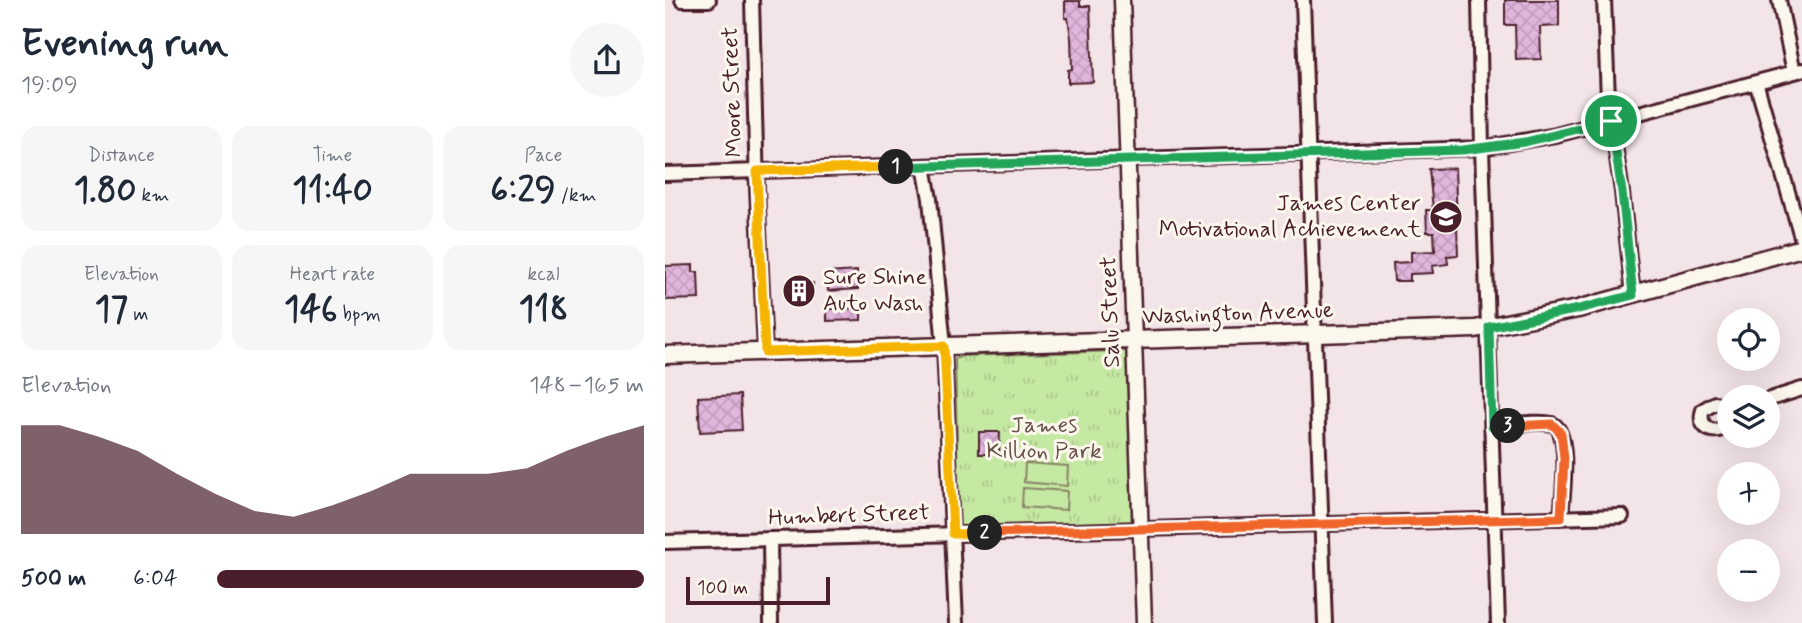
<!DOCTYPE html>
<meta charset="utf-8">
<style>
body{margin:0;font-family:Mynerve,sans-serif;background:#f6f6f7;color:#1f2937;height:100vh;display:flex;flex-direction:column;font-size:26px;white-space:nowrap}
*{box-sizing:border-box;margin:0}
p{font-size:23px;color:#747a83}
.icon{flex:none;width:38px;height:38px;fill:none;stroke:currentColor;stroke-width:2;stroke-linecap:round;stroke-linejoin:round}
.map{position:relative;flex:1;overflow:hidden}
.sheet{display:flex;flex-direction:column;background:#fff;width:665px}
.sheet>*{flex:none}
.fabs{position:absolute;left:1052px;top:308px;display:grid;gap:14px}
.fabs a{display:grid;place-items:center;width:63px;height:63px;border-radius:50%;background:#fff;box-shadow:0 7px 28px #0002;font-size:35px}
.scale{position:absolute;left:21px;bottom:18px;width:144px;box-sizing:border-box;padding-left:7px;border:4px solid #4a1f2b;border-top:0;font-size:19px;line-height:24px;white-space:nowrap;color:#4a1f2b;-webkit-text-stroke:5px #fbf7ec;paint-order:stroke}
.pin{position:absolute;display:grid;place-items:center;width:60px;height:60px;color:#fff;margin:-30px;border:4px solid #fff;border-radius:50%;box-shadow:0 2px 7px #0007}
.km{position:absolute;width:35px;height:35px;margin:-18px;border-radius:50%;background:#222;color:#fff;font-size:19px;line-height:35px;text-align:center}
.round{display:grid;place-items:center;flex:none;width:74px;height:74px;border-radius:37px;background:#f6f6f7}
.overview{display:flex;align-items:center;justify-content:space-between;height:119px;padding:0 21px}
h1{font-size:38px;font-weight:700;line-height:52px}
.figures{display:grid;grid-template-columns:repeat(3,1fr);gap:10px;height:119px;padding:7px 21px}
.figures div{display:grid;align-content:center;border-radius:18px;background:#f6f6f7;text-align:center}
.figures b{font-size:35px;font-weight:700}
.figures small{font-size:19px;font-weight:400}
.figures p{font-size:19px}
.chart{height:196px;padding:14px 21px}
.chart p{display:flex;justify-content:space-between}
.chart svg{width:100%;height:126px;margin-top:7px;fill:#4a1f2b;opacity:.7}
ul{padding:0 21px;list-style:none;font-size:23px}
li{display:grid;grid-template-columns:112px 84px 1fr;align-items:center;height:52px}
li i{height:18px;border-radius:9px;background:#4a1f2b}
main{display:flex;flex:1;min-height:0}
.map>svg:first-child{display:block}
.park{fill:url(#park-tufts);stroke:#888466;stroke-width:2}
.garden{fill:#c5e9a2;stroke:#888466;stroke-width:2}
.building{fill:url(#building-cross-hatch);stroke:#4a1f2b;stroke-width:2}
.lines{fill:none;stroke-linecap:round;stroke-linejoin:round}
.minor-casing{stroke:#4a1f2b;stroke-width:18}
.tertiary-casing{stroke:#4a1f2b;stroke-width:19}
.secondary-casing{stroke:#4a1f2b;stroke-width:21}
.minor{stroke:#fbf7ec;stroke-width:12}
.tertiary{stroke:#fbf7ec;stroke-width:14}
.secondary{stroke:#fbf7ec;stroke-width:16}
.split-1-casing{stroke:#fff;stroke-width:14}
.split-2-casing{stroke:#fff;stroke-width:14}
.split-3-casing{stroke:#fff;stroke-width:14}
.split-4-casing{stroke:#fff;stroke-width:14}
.split-1{stroke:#22a559;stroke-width:9}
.split-2{stroke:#f5b400;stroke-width:9}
.split-3{stroke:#f0652b;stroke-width:9}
.split-4{stroke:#22a559;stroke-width:9}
.labels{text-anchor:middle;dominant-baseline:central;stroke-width:6;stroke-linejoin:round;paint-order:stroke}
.street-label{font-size:23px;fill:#4a1f2b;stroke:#fbf7ec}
.poi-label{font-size:23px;fill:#4a1f2b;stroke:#fbf7ec;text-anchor:end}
.park-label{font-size:23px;fill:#695249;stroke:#fbf7ec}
</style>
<main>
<section class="sheet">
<div class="overview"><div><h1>Evening run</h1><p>19:09</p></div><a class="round"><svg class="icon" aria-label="share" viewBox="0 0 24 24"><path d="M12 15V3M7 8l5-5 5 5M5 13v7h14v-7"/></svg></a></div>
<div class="figures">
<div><p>Distance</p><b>1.80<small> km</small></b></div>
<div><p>Time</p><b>11:40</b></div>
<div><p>Pace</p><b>6:29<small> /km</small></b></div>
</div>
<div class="figures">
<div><p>Elevation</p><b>17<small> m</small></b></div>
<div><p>Heart rate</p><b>146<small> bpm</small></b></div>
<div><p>kcal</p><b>118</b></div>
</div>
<div class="chart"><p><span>Elevation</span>148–165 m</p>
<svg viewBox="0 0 160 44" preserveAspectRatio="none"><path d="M0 44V6L10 6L20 10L30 15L40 23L50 30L60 36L70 38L80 34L90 29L100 23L110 23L120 23L130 21L140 15L150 10L160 6V44z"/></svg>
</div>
<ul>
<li><b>500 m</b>6:04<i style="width:100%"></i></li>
</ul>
</section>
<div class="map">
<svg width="1137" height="623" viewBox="0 0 1137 623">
<defs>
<pattern id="park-tufts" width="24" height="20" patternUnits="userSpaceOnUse" patternTransform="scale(1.75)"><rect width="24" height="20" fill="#c5e9a2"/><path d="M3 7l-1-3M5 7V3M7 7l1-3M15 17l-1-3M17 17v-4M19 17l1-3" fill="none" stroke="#abc78c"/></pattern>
<pattern id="building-cross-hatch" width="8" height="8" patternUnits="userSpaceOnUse" patternTransform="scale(1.75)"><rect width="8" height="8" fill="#e0b6dc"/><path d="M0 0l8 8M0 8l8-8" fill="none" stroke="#c29cbd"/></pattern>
</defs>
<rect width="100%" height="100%" fill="#f3e4e7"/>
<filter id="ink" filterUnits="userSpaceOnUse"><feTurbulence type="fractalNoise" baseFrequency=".0143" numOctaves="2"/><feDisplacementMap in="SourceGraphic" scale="14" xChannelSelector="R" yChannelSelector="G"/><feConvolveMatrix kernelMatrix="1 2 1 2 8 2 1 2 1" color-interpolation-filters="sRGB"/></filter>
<g filter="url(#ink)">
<path class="park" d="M455 351H460L463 355 468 522 296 527 294 523 290 359 297 356Z"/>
<path class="garden" d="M360 463 403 466 402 486 359 482Z
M358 488 402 491 401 510 357 507Z"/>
<path class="building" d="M840 0H894V26L875 27 876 59 851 60 850 25H840Z
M400 1H415V6H425L428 82 403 83V70L407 69 406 38 403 18H400Z
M790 168 793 255 782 256 783 264 767 266 768 273 745 274V281H729L728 263 746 262V252L770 251 769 232H762L761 210H768L764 169Z
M28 265V272H33L34 299 0 300V266Z
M192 271 193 289 163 291 162 273Z
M148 283V297L141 298V302H133V298H121L120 284Z
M196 308V320L162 321V309Z
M75 395 77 430 35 432 33 397Z
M314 432H335L334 454H314Z"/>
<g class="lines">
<defs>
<path id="minor" d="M17 0H44
M87 0 92 188 100 352
M638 0 660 623
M814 0 817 148 833 623
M939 0 943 98 957 192 968 295
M1114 0 1129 72
M1091 82 1137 240
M259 166 265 199 279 346 291 623
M0 174 817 148 891 135 1137 70
M1102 400 1137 389
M1064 417 1059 406 1050 403 1038 410C1033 424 1043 434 1057 429L1064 418
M827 427C844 426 872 420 887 424 907 430 897 501 896 518
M105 539 106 623
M0 542 957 516"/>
<path id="tertiary" d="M457 0 479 623"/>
<path id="secondary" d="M0 355 810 329 913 309 1137 248"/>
</defs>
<use href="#minor" class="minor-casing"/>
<use href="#tertiary" class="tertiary-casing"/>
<use href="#secondary" class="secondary-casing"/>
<use href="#minor" class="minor"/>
<use href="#tertiary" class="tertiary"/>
<use href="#secondary" class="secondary"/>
</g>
</g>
<g class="lines" filter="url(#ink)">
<defs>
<path id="split-1" d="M231 167 798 150 860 142 946 121"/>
<path id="split-2" d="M231 167 92 171 100 352 279 346 288 534 320 533"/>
<path id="split-3" d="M320 533 896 518 899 458 896 433 887 424 843 426"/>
<path id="split-4" d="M843 426 827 427 824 327 914 309 968 295 957 192 946 121"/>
</defs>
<use href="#split-1" class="split-1-casing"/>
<use href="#split-2" class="split-2-casing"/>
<use href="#split-3" class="split-3-casing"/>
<use href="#split-4" class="split-4-casing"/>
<use href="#split-1" class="split-1"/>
<use href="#split-2" class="split-2"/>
<use href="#split-3" class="split-3"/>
<use href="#split-4" class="split-4"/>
</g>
<defs>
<symbol id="school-disc" viewBox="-11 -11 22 22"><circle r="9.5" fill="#4a1f2b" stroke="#fbf7ec"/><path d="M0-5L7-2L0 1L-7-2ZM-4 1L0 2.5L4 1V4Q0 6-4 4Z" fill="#fff"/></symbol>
<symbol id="building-disc" viewBox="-11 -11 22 22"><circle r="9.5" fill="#4a1f2b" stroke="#fbf7ec"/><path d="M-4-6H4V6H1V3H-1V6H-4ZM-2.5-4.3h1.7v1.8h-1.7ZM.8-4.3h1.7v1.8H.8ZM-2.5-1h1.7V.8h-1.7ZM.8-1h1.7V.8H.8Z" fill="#fff"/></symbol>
</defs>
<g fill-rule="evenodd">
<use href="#school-disc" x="762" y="198" width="38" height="38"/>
<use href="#building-disc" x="115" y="272" width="38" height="38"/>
</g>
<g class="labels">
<g class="street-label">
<text transform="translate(68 92) rotate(-92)">Moore Street</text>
<text transform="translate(446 312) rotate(-92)">Salu Street</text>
<text transform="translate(573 314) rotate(-2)">Washington Avenue</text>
<text transform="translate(184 516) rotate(-2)">Humbert Street</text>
</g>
<g class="poi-label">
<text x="756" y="204">James Center<tspan x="756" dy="26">Motivational Achievement</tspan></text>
<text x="158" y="278" text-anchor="start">Sure Shine<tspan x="158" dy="26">Auto Wash</tspan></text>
</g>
<g class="park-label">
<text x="379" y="426">James<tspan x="379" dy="26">Killion Park</tspan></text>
</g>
</g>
</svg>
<div class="fabs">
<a><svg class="icon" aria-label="locate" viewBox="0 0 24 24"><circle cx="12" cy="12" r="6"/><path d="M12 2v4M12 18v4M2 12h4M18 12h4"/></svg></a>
<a><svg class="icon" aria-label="layers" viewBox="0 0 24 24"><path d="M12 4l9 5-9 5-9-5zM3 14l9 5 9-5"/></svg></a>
<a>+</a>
<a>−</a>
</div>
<div class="scale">100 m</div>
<div class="pin" style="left:946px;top:121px;background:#1e9e55"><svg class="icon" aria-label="arrive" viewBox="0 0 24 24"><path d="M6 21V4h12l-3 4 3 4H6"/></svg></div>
<b class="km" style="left:231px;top:167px">1</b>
<b class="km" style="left:320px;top:533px">2</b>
<b class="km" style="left:843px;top:426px">3</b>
</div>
</main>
